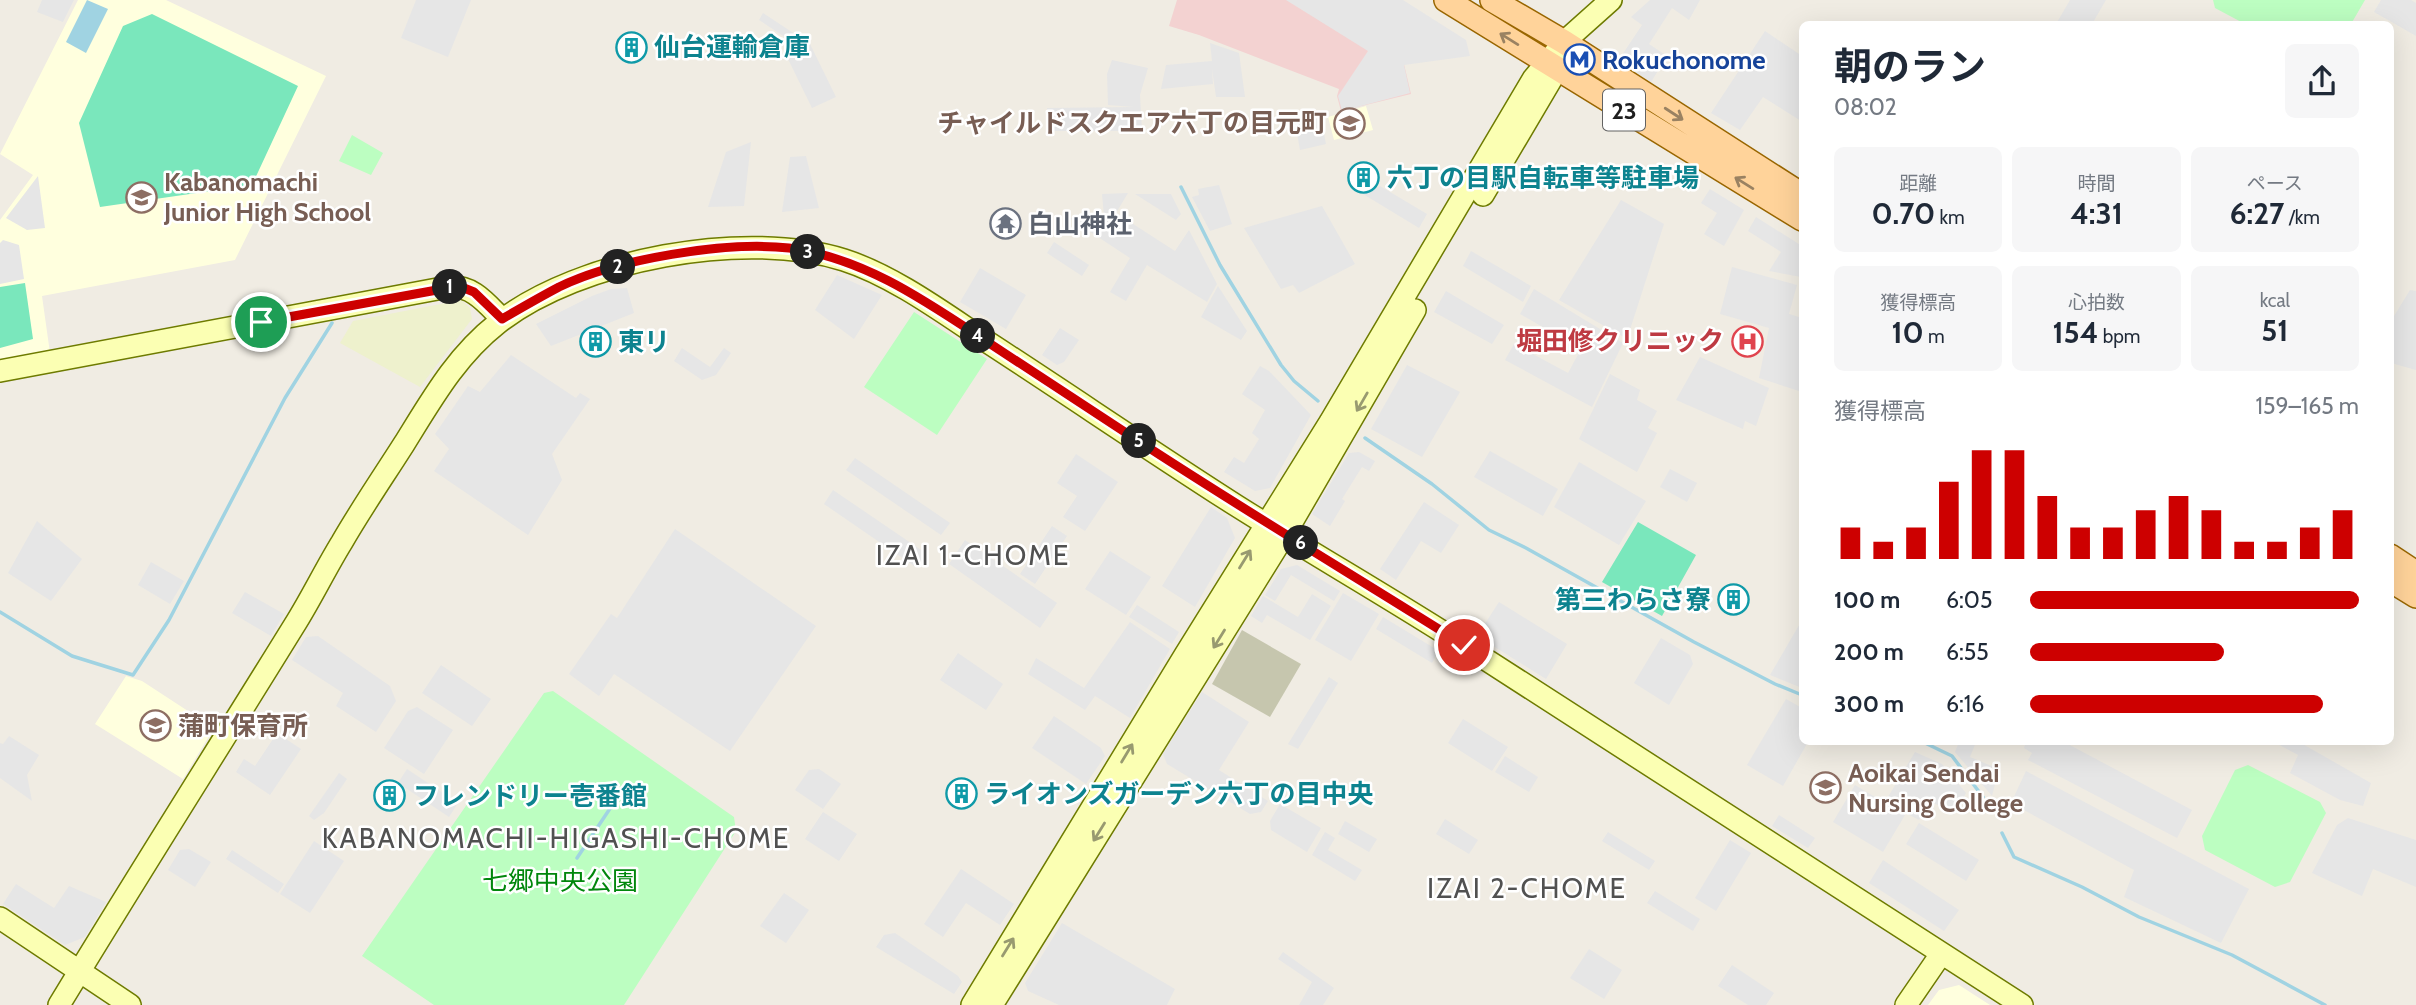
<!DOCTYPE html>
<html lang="ja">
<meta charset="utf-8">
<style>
body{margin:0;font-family:Cabin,"Noto Sans JP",sans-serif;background:#f6f6f7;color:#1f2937;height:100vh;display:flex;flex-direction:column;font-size:26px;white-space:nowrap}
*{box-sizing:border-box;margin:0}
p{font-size:23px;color:#747a83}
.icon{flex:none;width:38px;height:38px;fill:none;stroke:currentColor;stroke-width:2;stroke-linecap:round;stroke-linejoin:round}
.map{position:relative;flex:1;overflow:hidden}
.sheet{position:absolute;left:1799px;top:21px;width:595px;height:724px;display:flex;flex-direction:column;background:#fff;border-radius:10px;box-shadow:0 7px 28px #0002}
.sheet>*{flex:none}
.pin{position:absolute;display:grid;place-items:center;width:60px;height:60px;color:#fff;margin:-30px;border:4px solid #fff;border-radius:50%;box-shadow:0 2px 7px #0007}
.km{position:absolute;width:35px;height:35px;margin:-18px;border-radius:50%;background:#222;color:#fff;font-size:19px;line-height:35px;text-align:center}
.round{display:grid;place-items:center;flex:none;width:74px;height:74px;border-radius:10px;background:#f6f6f7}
.headline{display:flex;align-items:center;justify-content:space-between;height:119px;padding:0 35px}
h1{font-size:38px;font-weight:700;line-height:52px}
.figures{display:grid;grid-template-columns:repeat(3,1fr);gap:10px;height:119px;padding:7px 35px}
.figures div{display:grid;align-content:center;border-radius:10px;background:#f6f6f7;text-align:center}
.figures b{font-size:30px;font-weight:700}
.figures small{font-size:19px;font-weight:400}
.figures p{font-size:19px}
.chart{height:196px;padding:14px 35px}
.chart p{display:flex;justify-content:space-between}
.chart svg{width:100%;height:126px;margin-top:7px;stroke:#cd0000;stroke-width:6}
ul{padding:0 35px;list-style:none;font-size:23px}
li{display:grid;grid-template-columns:112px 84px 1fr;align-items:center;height:52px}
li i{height:18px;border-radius:9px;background:#cd0000}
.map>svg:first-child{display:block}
.commercial{fill:#f3d2d1}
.education{fill:#ffffde}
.construction{fill:#c6c6ae}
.farmland{fill:#eef1cd}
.park{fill:#bcfec1}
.pitch{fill:#7ae7bc}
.parking{fill:#e6e6e6}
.water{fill:#a0d3e2}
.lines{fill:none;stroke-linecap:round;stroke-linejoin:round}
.stream{stroke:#a0d3e2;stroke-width:3.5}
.secondary-casing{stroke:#6e7b00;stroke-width:24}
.primary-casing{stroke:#960;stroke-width:26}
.secondary{stroke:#fbffb3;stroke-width:21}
.primary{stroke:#ffd39a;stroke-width:23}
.oneway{stroke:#9a8262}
.oneway2{stroke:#989a70}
.route-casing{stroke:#fff;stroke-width:14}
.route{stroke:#cd0000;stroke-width:9}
.labels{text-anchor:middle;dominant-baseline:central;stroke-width:5;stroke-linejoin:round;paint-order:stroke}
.shield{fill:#fff;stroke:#626262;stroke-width:2}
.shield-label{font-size:24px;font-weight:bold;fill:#1e1e1e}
.culture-label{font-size:26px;font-weight:bold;fill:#0d838f;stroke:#fff;text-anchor:start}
.transit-label{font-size:26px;font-weight:bold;fill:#164399;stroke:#fff;text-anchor:start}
.education-label{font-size:26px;font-weight:bold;fill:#785e54;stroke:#fff;text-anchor:start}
.worship-label{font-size:26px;font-weight:bold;fill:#5b616d;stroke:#fff;text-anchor:start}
.health-label{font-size:26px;font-weight:bold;fill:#be3a42;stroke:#fff;text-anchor:end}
.park-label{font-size:26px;fill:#01870c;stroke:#fff}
.neighbourhood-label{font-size:28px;letter-spacing:2px;fill:#515151;stroke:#fff}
</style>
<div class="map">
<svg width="2416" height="1005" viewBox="0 0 2416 1005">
<rect width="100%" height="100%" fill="#f0ece3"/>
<path class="commercial" d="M1177 0H1389L1411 94 1341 111 1337 96 1339 89 1199 35 1169 26Z"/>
<path class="education" d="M78 0H166L326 76 235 260 42 296 50 353 0 363V220L33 175 0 154Z
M1366 106 1373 130 1334 140 1328 117Z
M126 676 142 681 214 728 183 779 95 724Z
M1959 985 1990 1005H1928L1939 990Z"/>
<path class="construction" d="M1242 630 1301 664 1270 717 1212 684Z"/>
<path class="farmland" d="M461 300 470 308 472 319 420 387 340 343 353 321Z"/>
<path class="park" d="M2213 0H2365L2351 24H2245L2215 8Z
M352 135 383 153 371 175 339 161Z
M914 312 987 359 937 435 864 387Z
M553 691 734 817 736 831 624 1005H434L362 956 544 693Z
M2248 765 2320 802 2326 813 2290 882 2275 887 2205 850 2202 836 2235 770Z"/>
<path class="pitch" d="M152 14 298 86 252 185 100 207 79 123 123 26Z
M25 283 33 339 0 348V287Z
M1638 522 1696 555 1662 616 1602 582Z"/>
<path class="parking" d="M42 0H74L63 22 37 12Z
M416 0H471L448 57 401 38Z
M1286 0H1403L1466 40 1470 56 1404 65 1410 93 1342 111 1338 96 1368 51Z
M1650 0H1700L1689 20 1672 8 1649 44 1667 56 1651 82 1618 61 1642 25 1631 17Z
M2070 0H2106L2092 24H2056Z
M2381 0H2411L2416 3V36L2374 12Z
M763 13 810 44 836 97 812 108 787 57 800 47 759 20Z
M1765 31 1802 56V118L1801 121 1763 97 1740 130 1711 113Z
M1210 43 1239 53 1245 97H1216L1212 69 1213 84 1161 89 1166 65 1212 61Z
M1112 60 1148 68 1140 95 1142 131H1048L1047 108 1133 107 1108 105 1107 74Z
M1321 118 1326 144 1300 150 1295 123Z
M751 142 744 206 708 207 726 152Z
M806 156 819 208 782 212 790 157Z
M38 176 45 228 27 230 6 218Z
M1219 185 1232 224 1210 231 1192 197 1199 195 1198 189Z
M1380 186 1427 214 1419 228 1363 194Z
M1710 189 1744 210 1724 246 1704 234 1717 213 1701 203Z
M1128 193 1116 213 1175 251 1189 230 1217 284 1207 302 1147 265 1126 301 1110 292 1130 258 1069 218 1104 216 1102 194Z
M1135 194H1171L1181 214 1176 220Z
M1621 200 1664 224 1627 339 1559 300Z
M1322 206 1355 264 1299 293 1293 285 1281 289 1244 228Z
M1756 217 1802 246 1801 277 1769 271 1781 252 1748 231Z
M3 240 19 245 24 279 0 284V243Z
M1054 242 1089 265 1082 276 1047 253Z
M1471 251 1531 286 1523 302 1463 266Z
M1732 267 1797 285 1789 314 1802 318V392L1759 378 1769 328 1720 314Z
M980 268 1026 295 1006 329 960 302Z
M837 275 882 295 854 339 815 310Z
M1218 286 1247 331 1241 340 1201 317Z
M627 288 634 313 551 346 536 324 592 296 611 289Z
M1534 289 1623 343 1592 407 1505 360 1514 344 1568 373 1581 349 1520 314Z
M2410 290 2416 291V370L2391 363V321Z
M1446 291 1504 325 1492 344 1434 312Z
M1060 328 1079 340 1064 362 1057 365 1042 355Z
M682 348 710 367 724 348 731 353 716 375 702 380 674 361Z
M511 355 576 398 580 393 590 399 552 454 562 480 528 535 434 471 449 449 435 434 468 386 480 392Z
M1700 357 1769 388 1756 426 1745 421 1743 429 1676 400Z
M1407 365 1460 392 1422 457 1371 429Z
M1260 366 1269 371 1311 415 1270 488 1255 491 1224 472 1234 457 1244 463 1259 439 1252 433 1265 410 1242 394Z
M1610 374 1640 390 1637 400 1657 411 1648 428 1657 433 1637 472 1579 439Z
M1490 451 1558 489 1543 516 1474 477Z
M1359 452 1375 461 1369 471 1362 467 1342 499 1345 501 1330 526 1312 514 1349 453Z
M1076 454 1118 482 1085 531 1063 517 1077 496 1057 483Z
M855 458 950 523 941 535 846 470Z
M1579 462 1646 501 1619 545 1554 507Z
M1670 469 1697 483 1687 502 1660 487Z
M833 490 927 554 917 568 824 504Z
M1424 502 1459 525 1441 553 1421 541 1396 580 1380 569Z
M1211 507 1227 518 1235 538 1195 607 1162 586Z
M37 521 82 559 51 601 8 573Z
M1052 526 1067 536 1035 584 1020 574Z
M675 529 816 626 730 751 614 674 599 696 569 674 611 614 617 618Z
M965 540 1057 603 1040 628 949 564Z
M1110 551 1151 577 1126 615 1085 589Z
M151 562 184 581 170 604 138 585Z
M1297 565 1340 591 1334 601 1291 575 1275 601 1265 595 1281 569Z
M245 592 284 614 271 636 232 613Z
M1343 593 1379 614 1351 661 1315 640Z
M1312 594 1331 606 1310 640 1267 615 1262 623 1251 616 1263 596 1298 617Z
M1499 602 1567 644 1546 679 1477 636Z
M1137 605 1179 632 1172 644 1129 617Z
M1383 617 1439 651 1432 663 1376 629Z
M1802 620V688L1770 675Z
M1130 622 1170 649 1130 718 1095 696 1085 710 1028 674 1036 658 1084 688Z
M318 636 390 686 396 701 376 732 336 706 343 693 292 660 306 637Z
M1661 638 1690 655 1693 664 1669 705 1634 683Z
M958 653 1003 684 986 710 940 680Z
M441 665 491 699 472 726 422 693Z
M1329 677 1338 683 1298 749 1288 744Z
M1202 692 1249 722 1219 770 1268 801 1261 812 1250 814 1167 764 1163 754Z
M1786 699 1802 708V742H1808L1783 786 1747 765Z
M417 707 453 730 424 774 384 748 408 711Z
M1054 716 1101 748 1105 756 1086 784 1032 748Z
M1463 719 1508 747 1492 771 1448 743Z
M277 733 301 749 270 795 236 772 244 759 255 766Z
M9 736 39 755 27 775 32 801 0 778V743L3 744Z
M1959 742H1976L1970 757 1999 769 1992 796 1955 752Z
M2026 742H2064L2192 810 2177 838 2028 760 2032 753 2024 748Z
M2274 742H2299L2371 783 2363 806 2340 800 2290 773 2298 755Z
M1915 752 1942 764 1966 793 1957 811 1929 802 1919 820 1885 802Z
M1505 756 1538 777 1529 792 1495 772Z
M407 769 458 803 449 817 398 783Z
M819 769 841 784 823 809 795 790 809 770Z
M2026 771 2249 889 2221 943 2124 897 2134 870 2011 803Z
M339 773 347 779 324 813 314 820 309 816Z
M1855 785 1905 815 1883 852 1833 822Z
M1280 804 1321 828 1307 852 1271 830 1270 821Z
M823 812 857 834 839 861 805 839Z
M1779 815 1815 838 1808 848 1772 826Z
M2348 818 2416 840V887L2373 869 2362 896 2312 873 2337 825Z
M1445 819 1478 840 1469 854 1436 834Z
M1345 821 1377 839 1369 852 1338 834Z
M1919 823 1979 860 1966 881 1906 844Z
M1325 832 1335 838 1328 850 1362 870 1355 881 1312 855Z
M1608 832 1655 861 1649 870 1602 841Z
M1730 840 1751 853 1716 911 1695 898Z
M314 841 344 861 310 913 280 894Z
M189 849 211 862 195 887 168 870 180 850Z
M232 850 284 884 278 893 226 859Z
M1883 860 1959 910 1944 931 1869 883Z
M961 869 1014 904 1000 925 966 903 943 937 924 924Z
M16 884 54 908 69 886 106 902 85 937 65 945 3 904Z
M1655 891 1700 919 1693 931 1647 903Z
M784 893 809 910 786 943 760 926Z
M1062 923 1175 989 1167 1005H1059L1028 991 1025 983Z
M895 933 958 976 962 982 954 994 876 947 884 935Z
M1589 949 1622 970 1604 999 1570 978Z
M1283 952 1334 988 1323 1005H1299L1312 982 1278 959Z
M1732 965 1774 993 1766 1005H1748L1718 986Z"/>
<path class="water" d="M87 0 108 9 86 53 66 42Z"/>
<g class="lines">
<path class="stream" d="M1181 187 1220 265 1281 365 1294 381 1318 401
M1365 438 1432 484 1489 530 1526 548 1694 642 1775 684 1802 695
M0 612 72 656 133 675 169 620 285 398 332 323
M1923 742 1952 756 1983 797
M2002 833 2014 857 2082 887 2139 917 2232 955 2325 1005
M577 858 623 789"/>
<defs>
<path id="secondary" d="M1483 195 1561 63
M0 371 448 287C473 285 486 303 502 319
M0 918 130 1005
M59 1005C137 876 218 749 297 621 313 595 326 568 342 542 361 509 383 477 404 444 432 399 456 356 498 323 580 259 745 229 844 260 894 276 945 314 989 343 1072 397 1154 453 1237 506 1313 554 1392 599 1468 648 1653 766 1837 886 2022 1005
M972 1005 1185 655 1330 422 1533 79 1564 42 1611 0
M992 1005 1285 534 1415 310
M1906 1005 1941 954"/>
<path id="primary" d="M1446 0 1802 219
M1492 0 1564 42 1802 195
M2390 556 2416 573
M2390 580 2416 596"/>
</defs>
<use href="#secondary" class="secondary-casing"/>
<use href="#primary" class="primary-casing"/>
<use href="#secondary" class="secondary"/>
<use href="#primary" class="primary"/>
</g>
<defs><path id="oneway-shaft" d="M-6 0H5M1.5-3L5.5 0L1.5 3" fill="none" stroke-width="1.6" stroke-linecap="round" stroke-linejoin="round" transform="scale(1.75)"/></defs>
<g class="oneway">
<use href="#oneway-shaft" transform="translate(1509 39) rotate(-148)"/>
<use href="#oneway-shaft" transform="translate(1674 114) rotate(33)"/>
<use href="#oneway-shaft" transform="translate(1744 183) rotate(-148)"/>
</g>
<g class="oneway2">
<use href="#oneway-shaft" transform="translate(1362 402) rotate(120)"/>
<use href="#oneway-shaft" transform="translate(1245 559) rotate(-58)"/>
<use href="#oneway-shaft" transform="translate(1219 639) rotate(122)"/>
<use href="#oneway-shaft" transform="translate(1127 753) rotate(-59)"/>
<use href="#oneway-shaft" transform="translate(1099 832) rotate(122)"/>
<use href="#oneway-shaft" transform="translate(1008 947) rotate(-58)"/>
</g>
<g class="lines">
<defs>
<path id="route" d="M261 322 459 286 474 292 502 319C521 308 540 297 559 287 617 259 725 241 789 248 865 258 927 302 989 343 1039 376 1089 409 1140 442 1247 512 1356 577 1464 645"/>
</defs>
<use href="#route" class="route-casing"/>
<use href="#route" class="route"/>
</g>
<defs>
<symbol id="building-ring" viewBox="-11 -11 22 22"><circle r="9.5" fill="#fff" stroke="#0f9aa8" stroke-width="1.5"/><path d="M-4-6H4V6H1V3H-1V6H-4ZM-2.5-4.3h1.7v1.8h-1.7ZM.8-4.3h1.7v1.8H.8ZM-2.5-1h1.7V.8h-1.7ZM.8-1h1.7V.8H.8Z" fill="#0f9aa8"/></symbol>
<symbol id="metro-ring" viewBox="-11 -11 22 22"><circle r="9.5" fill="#fff" stroke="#1a4fb4" stroke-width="1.5"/><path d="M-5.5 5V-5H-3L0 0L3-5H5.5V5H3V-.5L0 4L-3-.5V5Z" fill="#1a4fb4"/></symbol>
<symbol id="school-ring" viewBox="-11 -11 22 22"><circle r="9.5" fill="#fff" stroke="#8d6e63" stroke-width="1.5"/><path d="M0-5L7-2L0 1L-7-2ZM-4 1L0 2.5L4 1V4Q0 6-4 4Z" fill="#8d6e63"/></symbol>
<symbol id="temple-ring" viewBox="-11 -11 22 22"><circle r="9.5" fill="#fff" stroke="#6b7280" stroke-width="1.5"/><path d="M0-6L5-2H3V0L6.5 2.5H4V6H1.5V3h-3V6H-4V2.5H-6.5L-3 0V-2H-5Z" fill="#6b7280"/></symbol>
<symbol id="hospital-ring" viewBox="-11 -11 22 22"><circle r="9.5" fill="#fff" stroke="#e0444e" stroke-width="1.5"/><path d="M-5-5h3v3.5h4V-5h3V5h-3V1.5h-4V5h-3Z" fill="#e0444e"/></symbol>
<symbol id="university-ring" viewBox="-11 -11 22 22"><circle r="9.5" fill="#fff" stroke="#8d6e63" stroke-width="1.5"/><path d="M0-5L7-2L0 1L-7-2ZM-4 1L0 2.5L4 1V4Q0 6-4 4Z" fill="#8d6e63"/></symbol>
</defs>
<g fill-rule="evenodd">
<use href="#building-ring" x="614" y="30" width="35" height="35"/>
<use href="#metro-ring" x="1562" y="42" width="35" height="35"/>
<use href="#school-ring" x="1332" y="106" width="35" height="35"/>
<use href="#building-ring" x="1346" y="160" width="35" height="35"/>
<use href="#school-ring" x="124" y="180" width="35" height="35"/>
<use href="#temple-ring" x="988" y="206" width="35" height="35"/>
<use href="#hospital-ring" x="1730" y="324" width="35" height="35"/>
<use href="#building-ring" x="578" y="324" width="35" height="35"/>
<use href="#building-ring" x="1716" y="582" width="35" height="35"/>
<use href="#school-ring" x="138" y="708" width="35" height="35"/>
<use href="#university-ring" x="1808" y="770" width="35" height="35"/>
<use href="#building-ring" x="944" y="776" width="35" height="35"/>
<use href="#building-ring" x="372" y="778" width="35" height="35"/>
</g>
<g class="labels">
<rect class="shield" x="1603" y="89.5" width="42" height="41" rx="5"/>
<g class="shield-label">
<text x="1624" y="110">23</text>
</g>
<g class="culture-label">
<text x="654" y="47">仙台運輸倉庫</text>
<text x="1387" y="178">六丁の目駅自転車等駐車場</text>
<text x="618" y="342">東リ</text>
<text x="1711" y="600" text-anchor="end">第三わらさ寮</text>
<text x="984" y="794">ライオンズガーデン六丁の目中央</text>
<text x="413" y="796">フレンドリー壱番館</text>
</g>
<g class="transit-label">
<text x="1602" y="60">Rokuchonome</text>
</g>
<g class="education-label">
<text x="1327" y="123" text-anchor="end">チャイルドスクエア六丁の目元町</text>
<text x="164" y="182">Kabanomachi<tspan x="164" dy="30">Junior High School</tspan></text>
<text x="178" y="726">蒲町保育所</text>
<text x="1848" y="773">Aoikai Sendai<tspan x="1848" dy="30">Nursing College</tspan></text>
</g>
<g class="worship-label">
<text x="1028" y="224">白山神社</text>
</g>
<g class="health-label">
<text x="1724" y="341">堀田修クリニック</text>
</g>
<g class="park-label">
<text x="560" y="881">七郷中央公園</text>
</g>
<g class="neighbourhood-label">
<text x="973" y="555">IZAI 1-CHOME</text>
<text x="556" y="838">KABANOMACHI-HIGASHI-CHOME</text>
<text x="1527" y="888">IZAI 2-CHOME</text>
</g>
</g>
</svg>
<div class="pin" style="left:261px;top:322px;background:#1e9e55"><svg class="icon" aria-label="arrive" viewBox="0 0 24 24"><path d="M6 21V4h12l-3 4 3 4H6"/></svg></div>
<div class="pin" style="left:1464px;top:645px;background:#d93025"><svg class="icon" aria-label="check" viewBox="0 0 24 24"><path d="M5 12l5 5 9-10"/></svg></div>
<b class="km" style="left:450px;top:287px">1</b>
<b class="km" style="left:618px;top:267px">2</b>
<b class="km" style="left:808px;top:252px">3</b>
<b class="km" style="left:978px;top:336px">4</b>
<b class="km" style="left:1139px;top:441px">5</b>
<b class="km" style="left:1301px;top:543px">6</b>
<section class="sheet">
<div class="headline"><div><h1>朝のラン</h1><p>08:02</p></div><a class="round"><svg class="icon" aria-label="share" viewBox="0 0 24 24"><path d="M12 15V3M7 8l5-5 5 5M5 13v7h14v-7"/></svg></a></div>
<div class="figures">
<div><p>距離</p><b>0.70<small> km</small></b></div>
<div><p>時間</p><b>4:31</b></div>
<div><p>ペース</p><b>6:27<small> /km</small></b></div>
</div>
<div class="figures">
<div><p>獲得標高</p><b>10<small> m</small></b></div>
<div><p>心拍数</p><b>154<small> bpm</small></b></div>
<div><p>kcal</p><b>51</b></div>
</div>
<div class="chart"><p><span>獲得標高</span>159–165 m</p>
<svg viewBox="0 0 160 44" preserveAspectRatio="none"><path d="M5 44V33M15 44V38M25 44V33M35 44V17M45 44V6M55 44V6M65 44V22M75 44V33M85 44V33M95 44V27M105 44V22M115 44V27M125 44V38M135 44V38M145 44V33M155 44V27"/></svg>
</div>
<ul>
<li><b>100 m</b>6:05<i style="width:100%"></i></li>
<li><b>200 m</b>6:55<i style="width:59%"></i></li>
<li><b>300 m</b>6:16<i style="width:89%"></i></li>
</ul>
</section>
</div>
